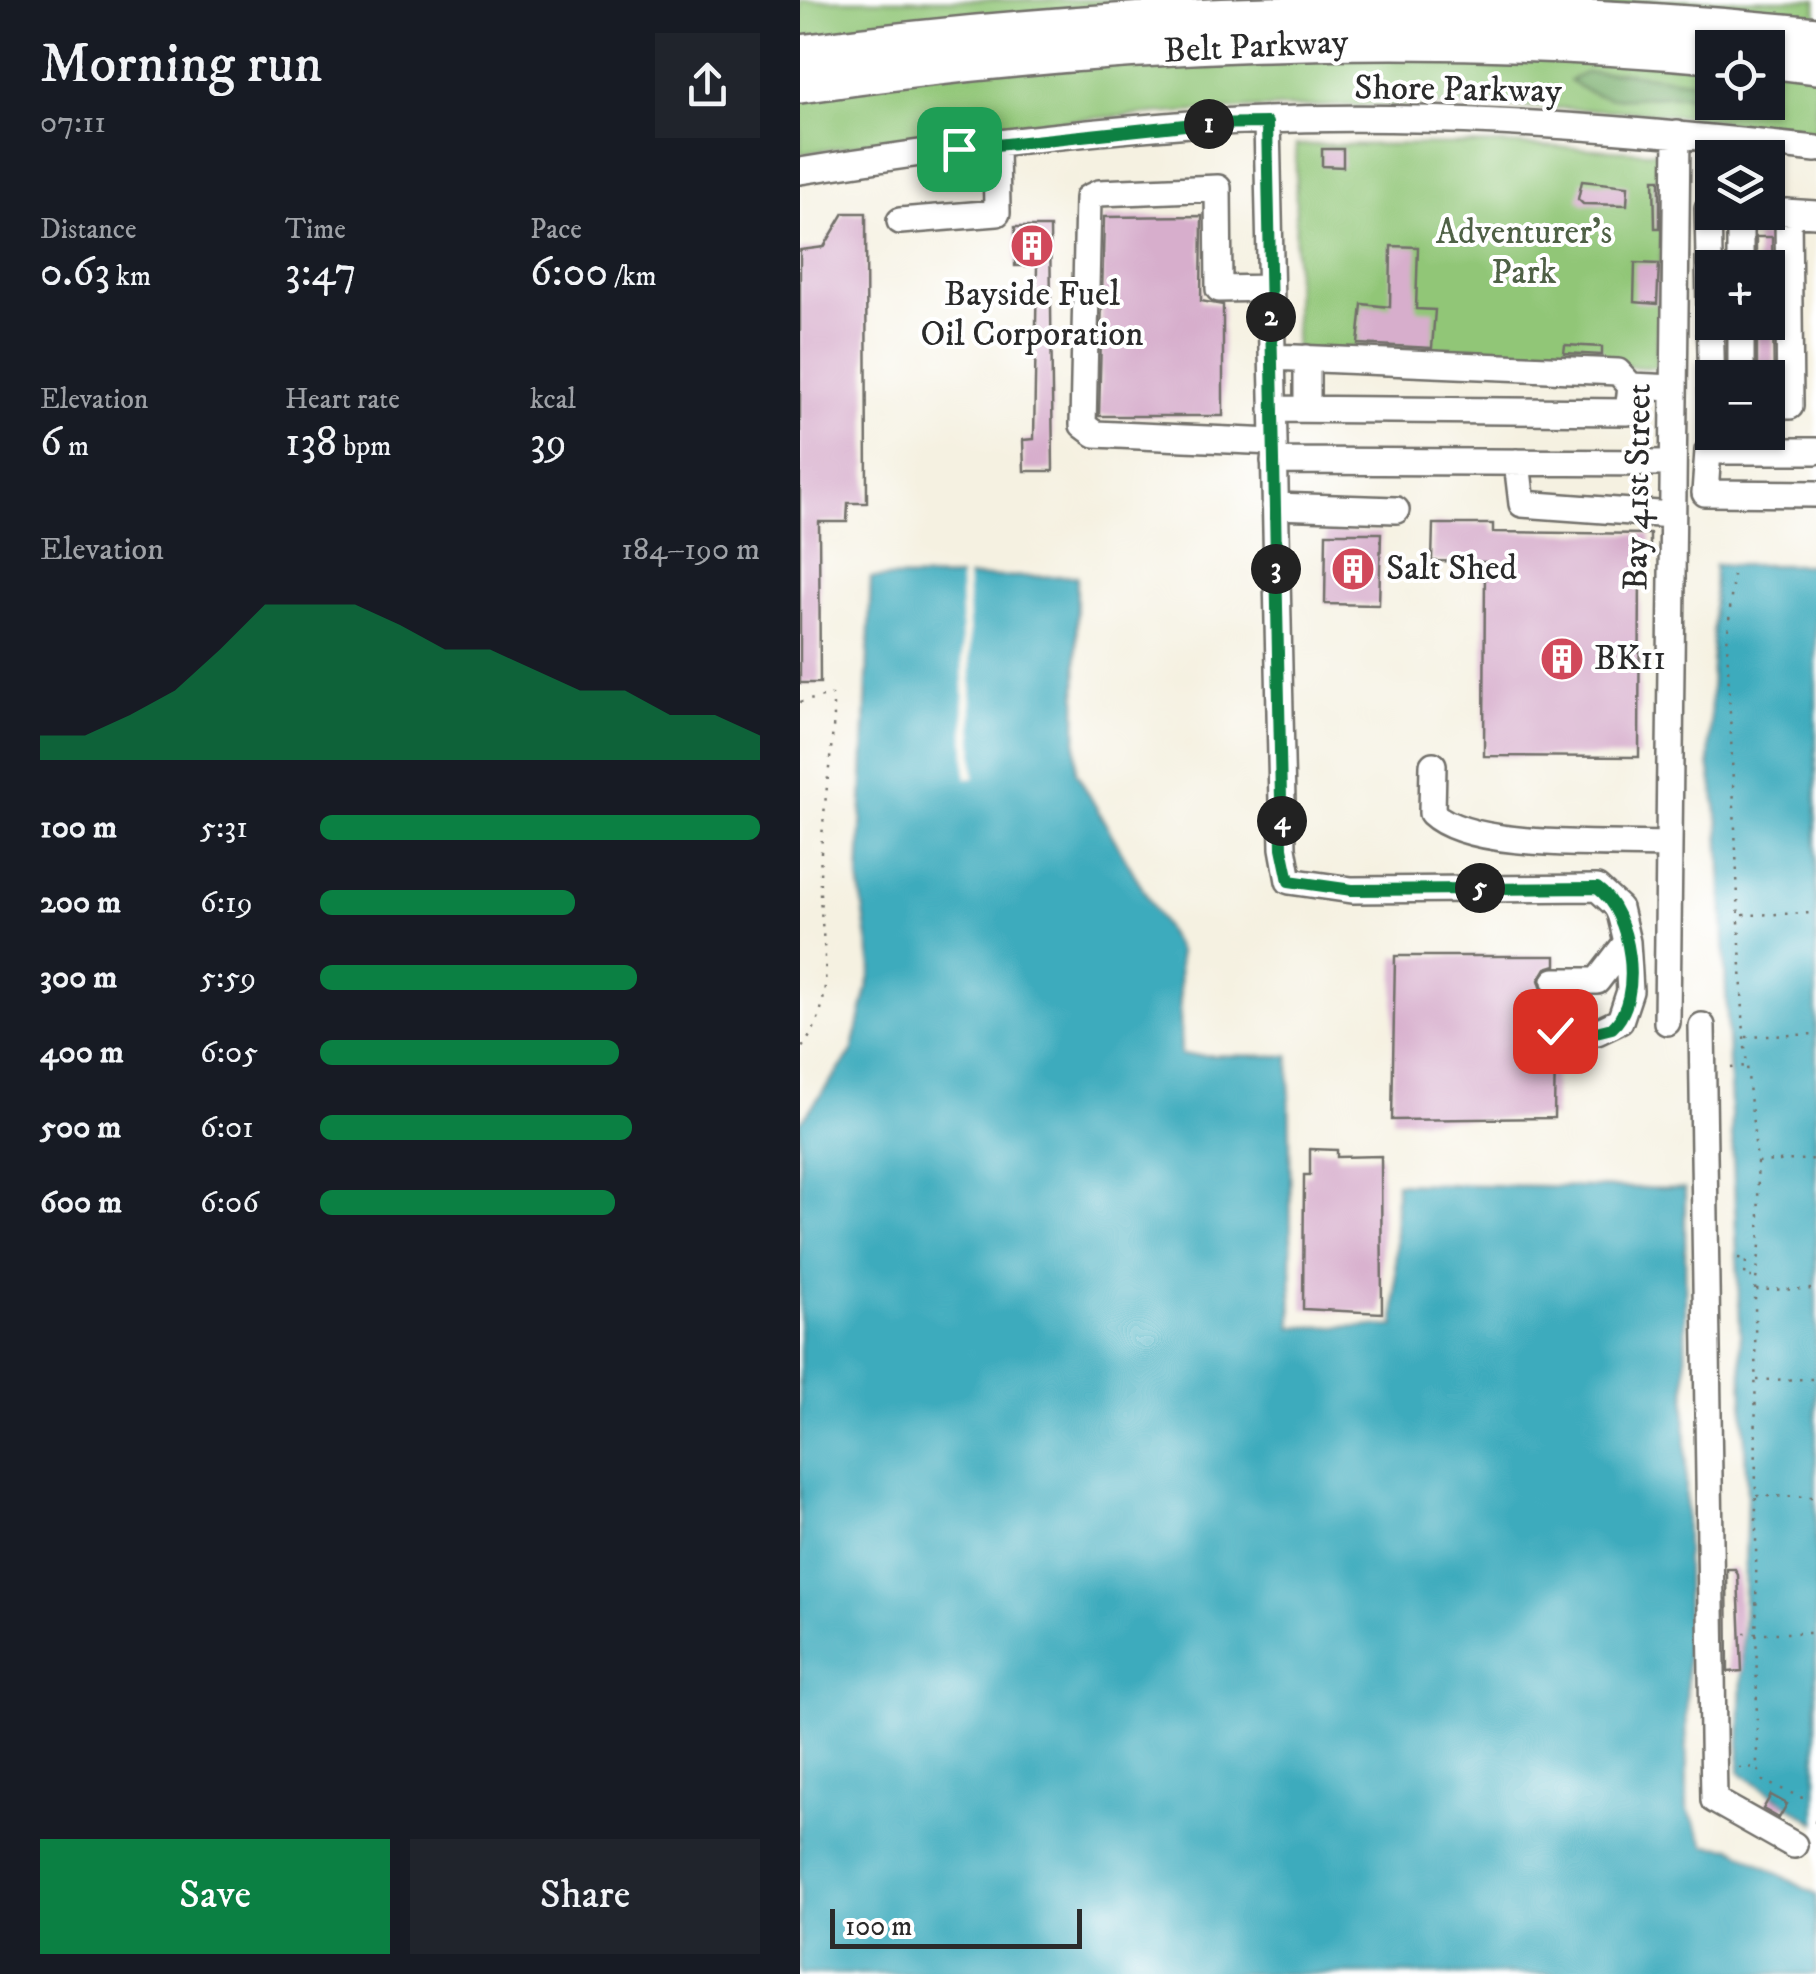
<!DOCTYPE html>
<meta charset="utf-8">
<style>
body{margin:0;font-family:"IM FELL DW Pica",serif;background:#20242c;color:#f1f3f6;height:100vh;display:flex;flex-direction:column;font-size:38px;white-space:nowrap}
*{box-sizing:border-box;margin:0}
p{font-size:32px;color:#9ea1a6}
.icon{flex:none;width:55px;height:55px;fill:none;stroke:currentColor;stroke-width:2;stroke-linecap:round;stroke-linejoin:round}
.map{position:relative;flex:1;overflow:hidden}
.side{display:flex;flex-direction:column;background:#171b24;width:800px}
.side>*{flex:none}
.controls{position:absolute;left:895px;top:30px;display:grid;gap:20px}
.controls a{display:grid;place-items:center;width:90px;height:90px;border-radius:0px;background:#171b24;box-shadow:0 2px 8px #0004;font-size:50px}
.scale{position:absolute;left:30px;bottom:25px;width:252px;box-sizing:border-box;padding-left:10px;border:5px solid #2b2b2b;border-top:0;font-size:28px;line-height:35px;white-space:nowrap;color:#2b2b2b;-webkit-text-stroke:8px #fff;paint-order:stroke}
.pin{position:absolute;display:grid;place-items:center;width:85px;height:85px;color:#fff;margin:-42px;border-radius:20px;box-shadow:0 5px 15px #0006}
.km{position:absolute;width:50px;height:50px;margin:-25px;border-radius:50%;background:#222;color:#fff;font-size:28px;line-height:50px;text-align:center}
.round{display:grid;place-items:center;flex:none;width:105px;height:105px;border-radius:0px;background:#20242c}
.summary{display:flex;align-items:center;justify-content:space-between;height:170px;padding:0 40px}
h1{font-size:55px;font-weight:600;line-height:75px}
.figures{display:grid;grid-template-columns:repeat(3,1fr);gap:15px;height:170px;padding:10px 40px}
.figures div{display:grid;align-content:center}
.figures b{font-size:42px;font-weight:600}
.figures small{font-size:28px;font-weight:400}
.figures p{font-size:28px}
.chart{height:280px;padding:20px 40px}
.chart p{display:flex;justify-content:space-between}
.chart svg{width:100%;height:180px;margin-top:10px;fill:#0b8043;opacity:.7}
.button{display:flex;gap:20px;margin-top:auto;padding:20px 40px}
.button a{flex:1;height:115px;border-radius:0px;background:#0b8043;color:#fff;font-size:40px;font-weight:600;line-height:115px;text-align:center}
.button a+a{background:#20242c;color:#f1f3f6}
ul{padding:0 40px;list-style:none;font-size:32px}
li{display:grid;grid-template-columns:160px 120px 1fr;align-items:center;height:75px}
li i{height:25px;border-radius:12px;background:#0b8043}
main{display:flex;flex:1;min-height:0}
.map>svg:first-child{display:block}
.green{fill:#91c677;stroke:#5e7851;stroke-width:2.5;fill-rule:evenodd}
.forest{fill:#74ab68;stroke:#506b4a;stroke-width:2.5}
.water{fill:#3eabbd;stroke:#346b74;stroke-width:2.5}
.pier{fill:#f5f1e1}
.building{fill:#d7aecc}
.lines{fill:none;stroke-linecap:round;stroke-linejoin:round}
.minor-casing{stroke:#72706b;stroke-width:30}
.highway-casing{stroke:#72706b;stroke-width:40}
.path{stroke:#72706b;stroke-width:2.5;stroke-dasharray:2.5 8;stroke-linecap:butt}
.minor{stroke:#fff;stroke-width:25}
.highway{stroke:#fff;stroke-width:35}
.route-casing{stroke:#fff;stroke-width:20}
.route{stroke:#0b8043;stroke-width:12}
.labels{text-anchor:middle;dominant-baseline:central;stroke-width:8;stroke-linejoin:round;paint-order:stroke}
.street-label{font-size:35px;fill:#2b2b2b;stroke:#fff}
.park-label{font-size:35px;fill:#4f6146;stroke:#fff}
.poi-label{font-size:35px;fill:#2b2b2b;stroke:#fff;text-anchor:start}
</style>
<main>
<section class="side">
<div class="summary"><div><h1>Morning run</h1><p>07:11</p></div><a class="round"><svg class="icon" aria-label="share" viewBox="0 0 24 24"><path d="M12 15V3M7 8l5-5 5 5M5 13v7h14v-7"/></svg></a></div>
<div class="figures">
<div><p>Distance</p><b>0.63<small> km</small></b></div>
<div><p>Time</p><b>3:47</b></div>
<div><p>Pace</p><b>6:00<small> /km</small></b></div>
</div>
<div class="figures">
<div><p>Elevation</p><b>6<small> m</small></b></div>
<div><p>Heart rate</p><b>138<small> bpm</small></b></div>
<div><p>kcal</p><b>39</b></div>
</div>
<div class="chart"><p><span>Elevation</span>184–190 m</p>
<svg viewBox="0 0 160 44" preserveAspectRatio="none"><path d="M0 44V38L10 38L20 33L30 27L40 17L50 6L60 6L70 6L80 11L90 17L100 17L110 22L120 27L130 27L140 33L150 33L160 38V44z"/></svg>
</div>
<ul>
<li><b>100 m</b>5:31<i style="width:100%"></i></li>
<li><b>200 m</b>6:19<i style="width:58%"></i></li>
<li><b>300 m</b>5:59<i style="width:72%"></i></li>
<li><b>400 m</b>6:05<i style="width:68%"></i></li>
<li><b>500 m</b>6:01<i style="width:71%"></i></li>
<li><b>600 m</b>6:06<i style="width:67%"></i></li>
</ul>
<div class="button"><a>Save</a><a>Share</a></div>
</section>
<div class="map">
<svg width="1016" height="1974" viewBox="0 0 1016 1974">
<rect width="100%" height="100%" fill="#fff"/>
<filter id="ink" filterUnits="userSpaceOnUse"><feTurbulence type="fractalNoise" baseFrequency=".01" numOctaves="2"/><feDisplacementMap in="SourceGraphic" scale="20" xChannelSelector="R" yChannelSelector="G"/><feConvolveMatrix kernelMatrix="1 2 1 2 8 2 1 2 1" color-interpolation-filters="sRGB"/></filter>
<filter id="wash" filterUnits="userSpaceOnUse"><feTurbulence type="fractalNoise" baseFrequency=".0048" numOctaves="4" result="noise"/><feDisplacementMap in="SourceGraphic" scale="40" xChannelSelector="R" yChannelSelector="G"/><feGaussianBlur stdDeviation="2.25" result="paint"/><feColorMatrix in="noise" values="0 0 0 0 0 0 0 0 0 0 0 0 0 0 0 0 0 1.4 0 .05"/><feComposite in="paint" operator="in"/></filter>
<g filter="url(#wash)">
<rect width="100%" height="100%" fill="#f5f1e1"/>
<path class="green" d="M0 0H1016V135C951 126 885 115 820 111 551 96 265 111 0 154ZM912 48H968V102H912Z
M706 144 866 153 856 368 495 349 496 145Z"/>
<path class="forest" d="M821 72 912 84V102L954 103 955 107C925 108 918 100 893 97 848 90 809 113 770 80L785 73Z"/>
<path class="water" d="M915 565H1016V1823L939 1772 947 1497 919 824 909 764Z
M277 576 276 772 379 952 381 1055 489 1056 492 1327 595 1326 596 1183 885 1189 887 1808 906 1845 933 1848 1016 1895V1974H0V1123L52 1052 72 968 59 879 71 578Z"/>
<path class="pier" d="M160 572H167L174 778H166Z"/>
<g id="blocks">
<path class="building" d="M522 149H543V167L522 166Z
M854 179H860V228H855Z
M782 181 828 186 827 205 783 204 778 199Z
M44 213H66L67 503H48L47 522H19L20 683H0V250L24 247Z
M402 216 401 301 423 305V416H299L304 217Z
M215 227H250L253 471H224L223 440 234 439 237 266H215Z
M956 237H972L974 389H968V378H957V322H968V268H956Z
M591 246 618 247 616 309 635 310 632 348 558 344 562 304 590 307Z
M835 263 859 264 857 304 834 302Z
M765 345 802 347V355L764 353Z
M633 524H693V532L850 534V556L840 560 839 757 684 756 685 562 632 561Z
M526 533H581L579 605 525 604Z
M595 956H756V965L746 968 739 980 742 990 755 997V1015L742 1022 739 1032 746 1044 755 1047 754 1118 592 1120Z
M510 1149 537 1150V1157L581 1156 582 1313 503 1309 504 1175H510Z
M927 1569H935L938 1575 942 1671 928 1672Z
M971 1795 987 1804 979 1818 963 1809Z"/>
</g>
</g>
<g filter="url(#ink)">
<use href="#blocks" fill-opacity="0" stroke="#72706b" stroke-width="2.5"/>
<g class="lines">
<defs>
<path id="minor" d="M467 123 483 848 489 881 552 890 797 888 819 908 827 942 797 981H755
M0 171C129 150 260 134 390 124 598 109 809 126 1016 149
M912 208H908L912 402
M968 211 1016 214
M940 212V268
M100 221 197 213 196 144
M470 288 419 289 418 188 299 193 288 198 283 425 295 434 474 442
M941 322V378
M472 357 818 372 831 386 874 388
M507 358V409
M968 405 990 406 988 212
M473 409 828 412 831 386
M1016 451H908L905 493 1016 494
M474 461 873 463
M717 462 722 504 872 515
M475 506 596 510
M633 765 632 813C672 851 812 842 869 845
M867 1022 877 134
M902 1026 914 1800 994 1845
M755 1031 797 1032 820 1021 830 991 827 942"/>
<path id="highway" d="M0 53C338 8 677 0 1016 35
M968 60 1016 66
M0 85C298 41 613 28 912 55"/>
</defs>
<use href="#minor" class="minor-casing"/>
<use href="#highway" class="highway-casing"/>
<path class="path" d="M933 575 927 644 944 1037 957 1162 960 1245 955 1290 957 1767 963 1781 1005 1799
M0 702 32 695 34 716C30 770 21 823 20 878 18 938 43 998 0 1050
M943 915 1016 913
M946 1037 1016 1034
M931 1068 945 1066
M958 1162 1016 1159
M938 1258 946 1259 945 1277H952
M956 1290 1016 1289
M957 1380 1016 1379
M957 1496 1016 1497
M944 1633H1016
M939 1768 957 1767
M1015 1823 1016 1816"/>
<use href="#minor" class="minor"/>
<use href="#highway" class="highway"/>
</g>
</g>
<g class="lines" filter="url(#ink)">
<defs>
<path id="route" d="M159 149 394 124 467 123 482 848 489 881 552 890 797 888C831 911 845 999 812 1028L796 1032 755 1031"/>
</defs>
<use href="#route" class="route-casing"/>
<use href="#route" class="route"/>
</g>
<defs>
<symbol id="building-disc" viewBox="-11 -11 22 22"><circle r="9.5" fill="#d1495b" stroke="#fff"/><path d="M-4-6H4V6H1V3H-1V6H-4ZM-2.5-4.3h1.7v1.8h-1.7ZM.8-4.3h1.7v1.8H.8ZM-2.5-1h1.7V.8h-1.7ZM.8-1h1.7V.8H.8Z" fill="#fff"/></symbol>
</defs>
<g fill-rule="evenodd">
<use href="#building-disc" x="207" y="221" width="50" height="50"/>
<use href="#building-disc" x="528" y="544" width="50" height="50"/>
<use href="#building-disc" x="737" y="634" width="50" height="50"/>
</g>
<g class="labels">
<g class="street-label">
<text transform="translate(456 47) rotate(-3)">Belt Parkway</text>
<text transform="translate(658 90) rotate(1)">Shore Parkway</text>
<text transform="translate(838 487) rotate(-89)">Bay 41st Street</text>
</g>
<g class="park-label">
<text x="724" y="233">Adventurer’s<tspan x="724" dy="40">Park</tspan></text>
</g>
<g class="poi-label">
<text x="232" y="295" text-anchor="middle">Bayside Fuel<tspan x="232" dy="40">Oil Corporation</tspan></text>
<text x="586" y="569">Salt Shed</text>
<text x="794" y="659">BK11</text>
</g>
</g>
</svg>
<div class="controls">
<a><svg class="icon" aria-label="locate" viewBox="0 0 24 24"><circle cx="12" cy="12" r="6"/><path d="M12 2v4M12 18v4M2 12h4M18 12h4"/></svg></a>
<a><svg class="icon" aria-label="layers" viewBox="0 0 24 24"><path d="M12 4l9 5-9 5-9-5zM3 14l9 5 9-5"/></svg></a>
<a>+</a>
<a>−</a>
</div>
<div class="scale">100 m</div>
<div class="pin" style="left:159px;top:149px;background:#1e9e55"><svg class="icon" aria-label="arrive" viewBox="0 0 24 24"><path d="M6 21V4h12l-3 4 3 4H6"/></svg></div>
<div class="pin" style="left:755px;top:1031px;background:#d93025"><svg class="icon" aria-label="check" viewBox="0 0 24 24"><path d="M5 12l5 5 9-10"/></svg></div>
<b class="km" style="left:409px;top:124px">1</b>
<b class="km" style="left:471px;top:317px">2</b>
<b class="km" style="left:476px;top:569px">3</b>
<b class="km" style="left:482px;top:821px">4</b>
<b class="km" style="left:680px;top:888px">5</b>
</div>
</main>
